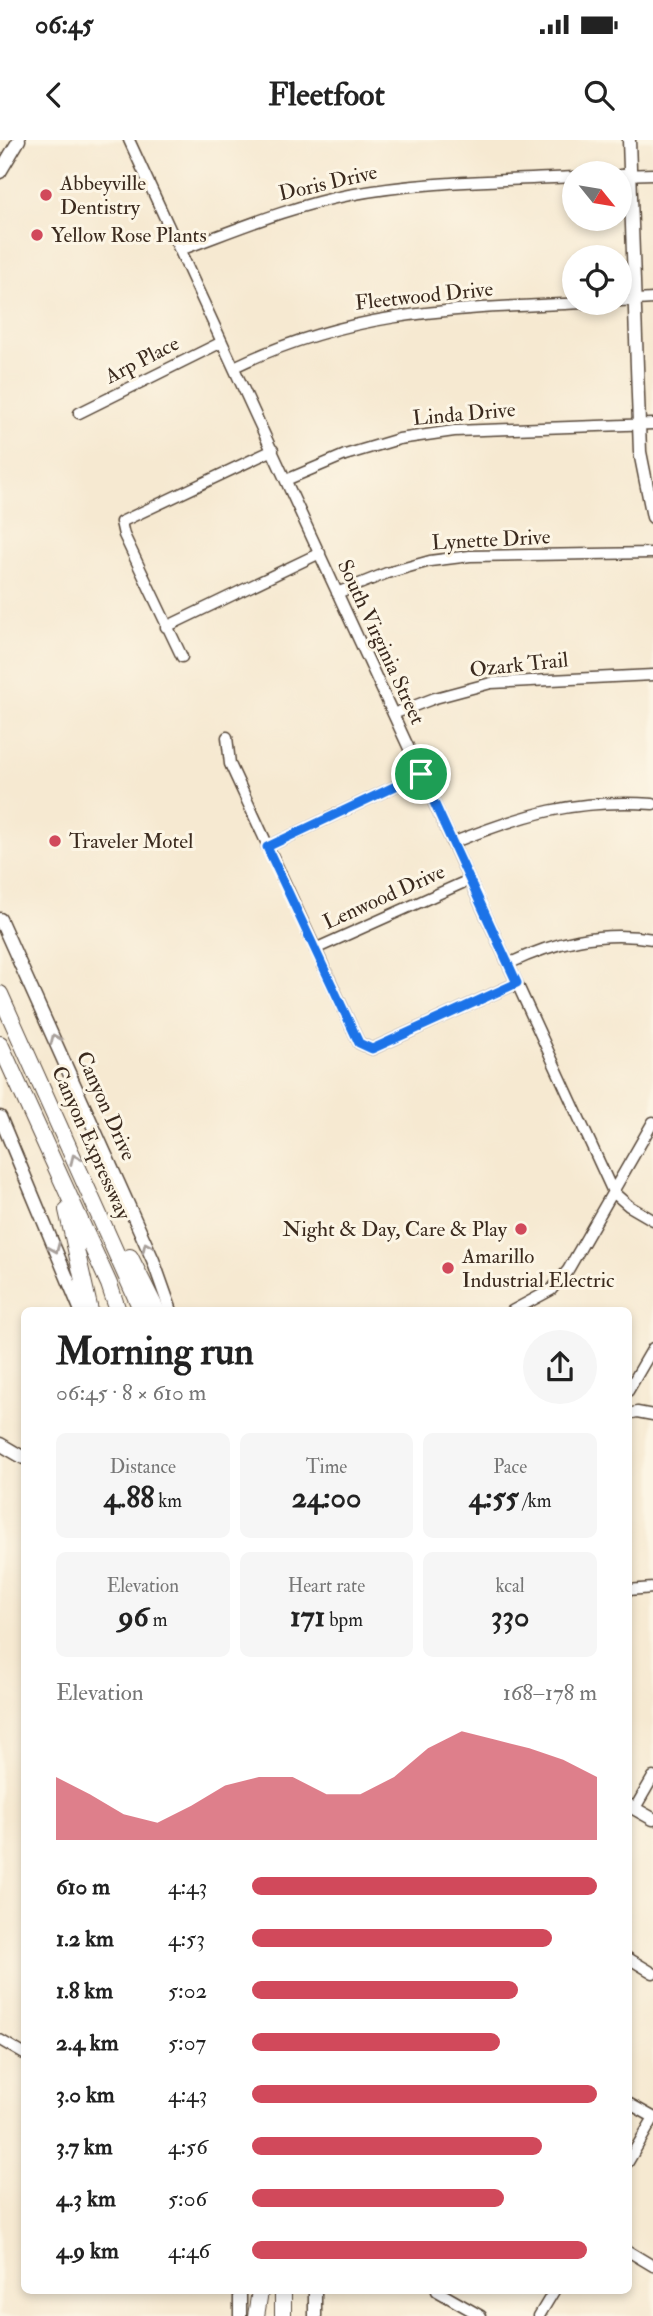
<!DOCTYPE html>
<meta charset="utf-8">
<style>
body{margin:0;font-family:"IM FELL Double Pica",serif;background:#f6f6f6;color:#222;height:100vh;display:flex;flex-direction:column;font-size:26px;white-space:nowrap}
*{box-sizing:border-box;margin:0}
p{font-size:23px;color:#767676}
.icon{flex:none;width:38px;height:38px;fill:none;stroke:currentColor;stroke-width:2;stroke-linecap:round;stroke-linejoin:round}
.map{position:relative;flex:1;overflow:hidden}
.sheet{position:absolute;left:21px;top:1167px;width:611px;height:987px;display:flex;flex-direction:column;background:#fff;border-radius:10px;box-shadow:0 4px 10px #0003}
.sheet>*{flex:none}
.needle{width:46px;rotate:120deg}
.controls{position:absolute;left:562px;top:21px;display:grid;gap:14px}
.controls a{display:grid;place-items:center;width:70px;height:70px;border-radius:50%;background:#fff;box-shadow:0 4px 10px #0003;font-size:35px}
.pin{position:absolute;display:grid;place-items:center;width:60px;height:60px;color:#fff;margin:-30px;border:4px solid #fff;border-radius:50%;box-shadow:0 2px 7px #0007}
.round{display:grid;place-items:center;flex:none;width:74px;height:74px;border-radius:37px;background:#f6f6f6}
.head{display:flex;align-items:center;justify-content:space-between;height:119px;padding:0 35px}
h1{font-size:38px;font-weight:800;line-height:52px}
.stats{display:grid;grid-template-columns:repeat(3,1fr);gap:10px;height:119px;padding:7px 35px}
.stats div{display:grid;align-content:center;border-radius:10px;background:#f6f6f6;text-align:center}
.stats b{font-size:30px;font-weight:800}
.stats small{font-size:19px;font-weight:400}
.stats p{font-size:19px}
.chart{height:196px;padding:14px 35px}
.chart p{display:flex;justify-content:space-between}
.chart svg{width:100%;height:126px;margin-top:7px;fill:#d1495b;opacity:.7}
ul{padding:0 35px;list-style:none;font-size:23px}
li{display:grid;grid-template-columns:112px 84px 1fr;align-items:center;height:52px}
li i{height:18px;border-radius:9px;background:#d1495b}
.status{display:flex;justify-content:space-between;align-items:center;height:49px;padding:0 35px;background:#fff;direction:ltr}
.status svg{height:19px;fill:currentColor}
header{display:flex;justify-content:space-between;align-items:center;height:91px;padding:0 35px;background:#fff;font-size:32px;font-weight:800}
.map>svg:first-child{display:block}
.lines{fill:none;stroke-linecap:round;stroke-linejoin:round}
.minor-casing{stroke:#574739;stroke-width:13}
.major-casing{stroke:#574739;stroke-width:15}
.highway-casing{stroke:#574739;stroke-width:18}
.minor{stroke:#fff;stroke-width:10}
.major{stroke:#fff;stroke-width:12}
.highway{stroke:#fff;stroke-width:16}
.oneway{stroke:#a79f9a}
.route-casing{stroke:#fff;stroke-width:14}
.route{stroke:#1a73e8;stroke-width:9}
.poi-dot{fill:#d1495b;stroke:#fcf5e5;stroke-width:2.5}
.labels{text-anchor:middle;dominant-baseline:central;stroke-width:6;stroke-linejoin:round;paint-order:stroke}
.poi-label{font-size:21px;fill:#3b2a1e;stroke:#fcf5e5;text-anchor:start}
.street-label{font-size:21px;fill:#3b2a1e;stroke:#fcf5e5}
</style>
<div class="status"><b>06:45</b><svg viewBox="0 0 49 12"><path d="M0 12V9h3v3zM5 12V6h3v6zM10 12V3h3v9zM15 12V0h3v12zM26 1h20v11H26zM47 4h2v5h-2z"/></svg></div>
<header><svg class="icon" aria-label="back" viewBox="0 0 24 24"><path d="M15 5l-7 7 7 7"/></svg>Fleetfoot<svg class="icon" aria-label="search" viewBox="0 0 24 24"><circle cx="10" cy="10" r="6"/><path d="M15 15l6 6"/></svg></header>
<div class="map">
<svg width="653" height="2176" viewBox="0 0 653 2176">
<rect width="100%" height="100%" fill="#fcf5e5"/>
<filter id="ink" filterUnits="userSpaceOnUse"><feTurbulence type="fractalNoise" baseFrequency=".0143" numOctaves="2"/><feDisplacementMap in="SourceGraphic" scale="14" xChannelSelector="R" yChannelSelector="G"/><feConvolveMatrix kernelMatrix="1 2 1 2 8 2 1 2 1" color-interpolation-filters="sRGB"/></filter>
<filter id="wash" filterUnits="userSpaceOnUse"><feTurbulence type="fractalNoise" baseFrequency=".00686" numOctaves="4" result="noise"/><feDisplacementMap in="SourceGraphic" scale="28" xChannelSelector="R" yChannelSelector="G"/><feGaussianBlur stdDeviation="1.57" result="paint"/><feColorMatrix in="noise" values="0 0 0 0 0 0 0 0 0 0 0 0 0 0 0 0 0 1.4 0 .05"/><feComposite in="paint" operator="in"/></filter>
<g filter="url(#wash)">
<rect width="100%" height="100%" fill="#f6e9d1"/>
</g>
<g filter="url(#ink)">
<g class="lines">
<defs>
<path id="minor" d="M129 0 613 1052 629 1066 653 1080
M620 35 653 34
M180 110C235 90 291 66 349 55 423 41 499 41 574 37
M620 161 653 159
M234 227C355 169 455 169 585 163
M79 273 222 202
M286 340 345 315 399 299 454 291 653 284
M337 453 387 433 430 421 470 416 653 413
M166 487 320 413
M182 517 124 395 121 382 273 310
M393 574 435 558 491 543 653 535
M227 597 230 624 359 903 372 909 517 843
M452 703C525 674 573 659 653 664
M267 707 421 634
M315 809 469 740
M508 824C554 802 601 790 653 799
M512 1171 551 1150 568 1130 653 982
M628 1251 653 1208
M628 1274 637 1272 653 1275
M628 1450 653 1448
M635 1668 653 1637
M628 1818 653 1833
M0 1900 24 1914
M628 1963 653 1977
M628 2022 653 1979
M628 2111 653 2126
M437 2151 481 2176
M539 2176 554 2151"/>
<path id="major" d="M629 0 640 312 653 377
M0 32 19 0
M0 779 153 1120 171 1171
M0 977 81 1171
M0 1304 24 1318
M628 1665 653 1679
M240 2176V2151
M315 2176V2151"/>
<path id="highway" d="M0 854 142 1171
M0 904 109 1144 118 1171
M67 1070 90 1171
M130 1117 157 1171
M256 2176 260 2151
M283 2176V2151"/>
</defs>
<use href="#minor" class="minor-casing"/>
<use href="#major" class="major-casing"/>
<use href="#highway" class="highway-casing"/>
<use href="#minor" class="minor"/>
<use href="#major" class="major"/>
<use href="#highway" class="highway"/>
</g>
<defs><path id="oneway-chevron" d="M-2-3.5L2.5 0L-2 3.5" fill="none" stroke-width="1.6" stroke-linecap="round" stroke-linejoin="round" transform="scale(1.75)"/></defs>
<g class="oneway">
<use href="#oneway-chevron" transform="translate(55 899) rotate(-114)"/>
<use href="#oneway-chevron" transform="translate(75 1019) rotate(-114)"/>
<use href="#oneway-chevron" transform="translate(147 1107) rotate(-114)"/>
<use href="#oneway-chevron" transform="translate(55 1108) rotate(67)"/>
</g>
</g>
<g class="lines" filter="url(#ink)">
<defs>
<path id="route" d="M421 634 517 843 372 909 359 903 267 707Z"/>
</defs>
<use href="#route" class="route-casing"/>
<use href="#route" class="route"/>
</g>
<g class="poi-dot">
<circle cx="46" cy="55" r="7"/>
<circle cx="37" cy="95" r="7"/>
<circle cx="55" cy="701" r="7"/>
<circle cx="521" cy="1089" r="7"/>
<circle cx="448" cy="1128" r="7"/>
</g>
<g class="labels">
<g class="poi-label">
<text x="60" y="43">Abbeyville<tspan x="60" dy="24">Dentistry</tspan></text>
<text x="51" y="95">Yellow Rose Plants</text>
<text x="69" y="701">Traveler Motel</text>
<text x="507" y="1089" text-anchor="end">Night &amp; Day, Care &amp; Play</text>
<text x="462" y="1116">Amarillo<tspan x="462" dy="24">Industrial Electric</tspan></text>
</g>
<g class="street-label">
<text transform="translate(328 43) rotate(-13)">Doris Drive</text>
<text transform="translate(424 156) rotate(-6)">Fleetwood Drive</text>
<text transform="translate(142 220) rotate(-27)">Arp Place</text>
<text transform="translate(464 274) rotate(-5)">Linda Drive</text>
<text transform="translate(491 400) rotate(-3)">Lynette Drive</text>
<text transform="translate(381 502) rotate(65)">South Virginia Street</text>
<text transform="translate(519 525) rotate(-6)">Ozark Trail</text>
<text transform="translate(384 757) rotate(-24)">Lenwood Drive</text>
<text transform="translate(106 966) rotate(66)">Canyon Drive</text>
<text transform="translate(91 1003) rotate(66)">Canyon Expressway</text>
</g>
</g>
</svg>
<div class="controls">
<a><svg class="needle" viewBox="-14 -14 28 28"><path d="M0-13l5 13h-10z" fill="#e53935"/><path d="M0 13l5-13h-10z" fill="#767676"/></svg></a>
<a><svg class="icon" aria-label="locate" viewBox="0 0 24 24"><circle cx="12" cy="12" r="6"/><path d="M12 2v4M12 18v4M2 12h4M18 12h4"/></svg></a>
</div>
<div class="pin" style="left:421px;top:634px;background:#1e9e55"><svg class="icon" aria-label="arrive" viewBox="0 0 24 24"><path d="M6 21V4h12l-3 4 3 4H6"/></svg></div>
<section class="sheet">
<div class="head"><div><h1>Morning run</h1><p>06:45 · 8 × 610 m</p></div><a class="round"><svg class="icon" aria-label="share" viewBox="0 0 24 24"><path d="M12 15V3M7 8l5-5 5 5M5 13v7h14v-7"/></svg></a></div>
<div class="stats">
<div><p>Distance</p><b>4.88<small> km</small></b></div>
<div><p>Time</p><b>24:00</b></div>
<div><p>Pace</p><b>4:55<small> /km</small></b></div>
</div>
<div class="stats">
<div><p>Elevation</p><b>96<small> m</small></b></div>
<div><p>Heart rate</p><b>171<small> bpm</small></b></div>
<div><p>kcal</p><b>330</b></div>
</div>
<div class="chart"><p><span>Elevation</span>168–178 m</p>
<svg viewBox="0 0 160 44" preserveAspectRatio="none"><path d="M0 44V22L10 28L20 35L30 38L40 32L50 25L60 22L70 22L80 28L90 28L100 22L110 12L120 6L130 9L140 12L150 16L160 22V44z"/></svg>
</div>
<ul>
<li><b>610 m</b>4:43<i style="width:100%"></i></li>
<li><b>1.2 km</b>4:53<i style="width:87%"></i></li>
<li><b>1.8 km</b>5:02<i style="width:77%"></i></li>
<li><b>2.4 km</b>5:07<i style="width:72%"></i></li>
<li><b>3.0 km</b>4:43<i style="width:100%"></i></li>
<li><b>3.7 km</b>4:56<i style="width:84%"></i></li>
<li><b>4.3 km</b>5:06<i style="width:73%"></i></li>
<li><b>4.9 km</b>4:46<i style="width:97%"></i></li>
</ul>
</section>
</div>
